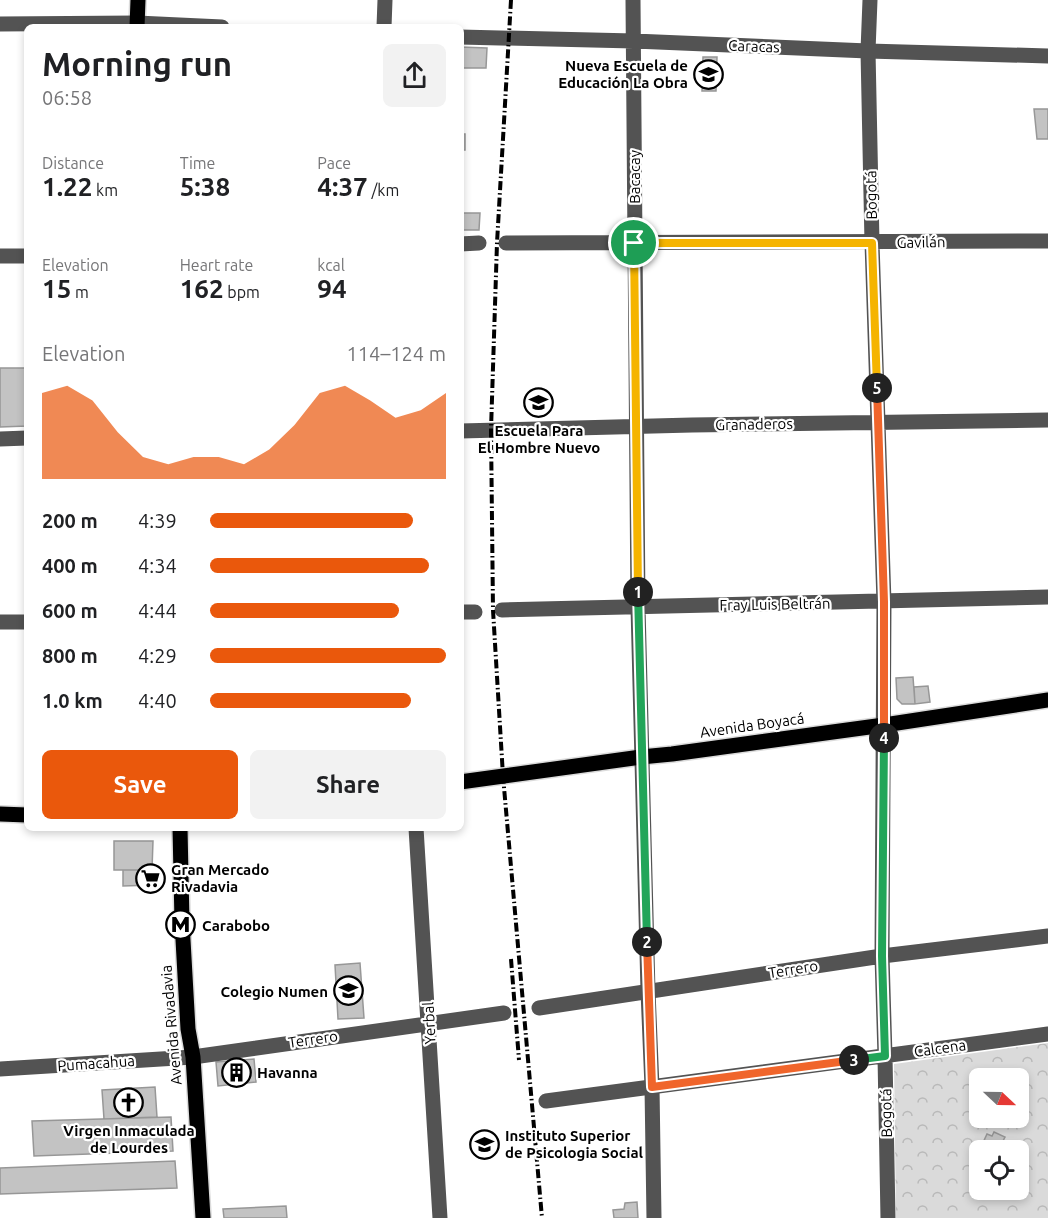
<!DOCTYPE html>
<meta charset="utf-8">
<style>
body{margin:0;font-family:Ubuntu,sans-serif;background:#f2f2f2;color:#202124;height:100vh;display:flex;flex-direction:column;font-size:22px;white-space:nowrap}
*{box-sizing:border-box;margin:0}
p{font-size:20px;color:#757577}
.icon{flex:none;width:33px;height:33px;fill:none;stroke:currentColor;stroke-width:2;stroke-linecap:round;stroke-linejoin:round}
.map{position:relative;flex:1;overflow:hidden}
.drawer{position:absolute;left:24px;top:24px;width:440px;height:807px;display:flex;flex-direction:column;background:#fff;border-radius:9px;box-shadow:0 3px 9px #0003}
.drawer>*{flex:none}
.needle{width:39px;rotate:112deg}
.tools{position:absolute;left:969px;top:1068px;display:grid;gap:12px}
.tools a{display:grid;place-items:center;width:60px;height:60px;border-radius:9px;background:#fff;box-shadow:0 3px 9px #0003;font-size:30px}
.pin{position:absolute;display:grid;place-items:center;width:51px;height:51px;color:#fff;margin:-26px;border:3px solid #fff;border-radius:50%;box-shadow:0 2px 6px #0007}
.km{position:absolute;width:30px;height:30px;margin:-15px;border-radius:50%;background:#222;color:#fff;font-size:16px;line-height:30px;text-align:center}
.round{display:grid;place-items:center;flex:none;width:63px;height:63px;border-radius:9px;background:#f2f2f2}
.summary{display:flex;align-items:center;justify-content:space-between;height:102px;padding:0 18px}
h1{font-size:33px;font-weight:700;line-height:45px}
.metrics{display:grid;grid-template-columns:repeat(3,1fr);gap:9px;height:102px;padding:6px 18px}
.metrics div{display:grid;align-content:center}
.metrics b{font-size:26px;font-weight:700}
.metrics small{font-size:16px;font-weight:400}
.metrics p{font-size:16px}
.chart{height:168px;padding:12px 18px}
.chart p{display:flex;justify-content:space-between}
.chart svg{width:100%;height:108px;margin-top:6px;fill:#ea580c;opacity:.7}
.cta{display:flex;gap:12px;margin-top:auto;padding:12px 18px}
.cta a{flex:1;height:69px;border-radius:9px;background:#ea580c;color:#fff;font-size:24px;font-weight:700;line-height:69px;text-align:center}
.cta a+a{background:#f2f2f2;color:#202124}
ul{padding:0 18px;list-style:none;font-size:20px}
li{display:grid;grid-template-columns:96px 72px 1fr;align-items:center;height:45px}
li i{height:15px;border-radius:8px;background:#ea580c}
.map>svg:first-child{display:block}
.park{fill:url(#park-crowns);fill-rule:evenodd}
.building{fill:#c3c3c3;stroke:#979797;stroke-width:1.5}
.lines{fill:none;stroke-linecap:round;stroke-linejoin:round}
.major-casing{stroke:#dbdbdb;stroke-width:18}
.minor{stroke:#535353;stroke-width:15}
.major{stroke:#000;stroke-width:15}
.rail{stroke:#000;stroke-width:4;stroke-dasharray:9 3 1.5 3;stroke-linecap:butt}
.split-1-casing{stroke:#fff;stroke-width:12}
.split-2-casing{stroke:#fff;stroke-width:12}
.split-3-casing{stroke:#fff;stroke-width:12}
.split-4-casing{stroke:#fff;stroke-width:12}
.split-5-casing{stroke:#fff;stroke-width:12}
.split-6-casing{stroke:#fff;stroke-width:12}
.split-1{stroke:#f5b400;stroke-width:8}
.split-2{stroke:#22a559;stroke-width:8}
.split-3{stroke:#f0652b;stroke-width:8}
.split-4{stroke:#22a559;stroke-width:8}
.split-5{stroke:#f0652b;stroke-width:8}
.split-6{stroke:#f5b400;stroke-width:8}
.labels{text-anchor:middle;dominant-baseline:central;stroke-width:4.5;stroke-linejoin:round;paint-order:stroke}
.street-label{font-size:15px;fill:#000;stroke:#fff}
.poi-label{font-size:15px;font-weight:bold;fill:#000;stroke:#fff;text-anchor:start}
</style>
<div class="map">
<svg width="1048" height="1218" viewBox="0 0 1048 1218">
<defs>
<pattern id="park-crowns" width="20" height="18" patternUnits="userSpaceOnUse" patternTransform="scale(1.5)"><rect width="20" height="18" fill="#dadada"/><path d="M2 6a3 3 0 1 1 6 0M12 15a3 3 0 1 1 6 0" fill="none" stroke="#b9b9b9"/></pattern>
</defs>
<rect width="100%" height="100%" fill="#fff"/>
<path class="park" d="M1048 1043V1218H896L894 1064ZM980 1078H1018V1118H980ZM980 1150H1018V1190H980Z"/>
<path class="building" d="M460 47 487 48 486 68H460Z
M703 57H717L716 91H702Z
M1034 109H1048V139H1037Z
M460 134H465V150H460Z
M460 213H480L479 230H460Z
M0 368H27V426L0 427Z
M913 677 915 704H902L897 699 896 678Z
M928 686 930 702 915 704 914 687Z
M114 841H153L152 870H114Z
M123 870H152L153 885 123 886Z
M360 963 364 1018 338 1019 335 965Z
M254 1059 256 1082 218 1086 216 1062Z
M155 1087 157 1117 104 1119 102 1090Z
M171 1117 173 1151 34 1156 32 1121Z
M994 1132 1005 1137 1003 1141 1007 1143 1003 1150H984L986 1147 982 1145 987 1134 992 1136Z
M175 1161 177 1188 0 1194V1168Z
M637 1202 638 1218H614L613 1210 624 1209 625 1203Z
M286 1206 287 1218H224L223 1209Z"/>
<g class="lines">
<defs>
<path id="major" d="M137 27 138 0
M460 782 641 757 672 754 884 725 1048 700
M0 814 27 815
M180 828 182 922 188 1029 193 1057 203 1218"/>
</defs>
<use href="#major" class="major-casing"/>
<path class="minor" d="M633 0 638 607 648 991 652 1087 654 1218
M870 0 868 51 872 243 884 602 882 956 885 1056 888 1218
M0 24 137 23 222 27
M384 27 385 0
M460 37 634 41 868 51 1048 56
M506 243 1048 241
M460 244 479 243
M0 256H27
M460 431 692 425 1048 420
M0 439 27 438
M502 610 1048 597
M460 612H475
M0 622H27
M416 828 440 1218
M539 1008 882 956 1048 936
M0 1069 193 1057 504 1013
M546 1101 1048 1034"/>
<use href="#major" class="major"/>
<path class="rail" d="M511 0 497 243 491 430 493 610 503 776 542 1218
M511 959 519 1060"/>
</g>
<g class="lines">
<defs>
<path id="split-1" d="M634 243 638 592"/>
<path id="split-2" d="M638 592 647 942"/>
<path id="split-3" d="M647 942 652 1087 854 1060"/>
<path id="split-4" d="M854 1060 885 1056 882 956 884 738"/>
<path id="split-5" d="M877 388 884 602V738"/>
<path id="split-6" d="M634 243H872L877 388"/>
</defs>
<use href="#split-1" class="split-1-casing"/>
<use href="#split-2" class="split-2-casing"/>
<use href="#split-3" class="split-3-casing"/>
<use href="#split-4" class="split-4-casing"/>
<use href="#split-5" class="split-5-casing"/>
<use href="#split-6" class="split-6-casing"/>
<use href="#split-1" class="split-1"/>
<use href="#split-2" class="split-2"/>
<use href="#split-3" class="split-3"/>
<use href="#split-4" class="split-4"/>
<use href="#split-5" class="split-5"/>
<use href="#split-6" class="split-6"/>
</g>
<defs>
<symbol id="school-ring" viewBox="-11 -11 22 22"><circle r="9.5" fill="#fff" stroke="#000" stroke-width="1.5"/><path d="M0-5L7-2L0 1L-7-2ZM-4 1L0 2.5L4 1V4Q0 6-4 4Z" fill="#000"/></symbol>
<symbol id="supermarket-ring" viewBox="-11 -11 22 22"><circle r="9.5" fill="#fff" stroke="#000" stroke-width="1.5"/><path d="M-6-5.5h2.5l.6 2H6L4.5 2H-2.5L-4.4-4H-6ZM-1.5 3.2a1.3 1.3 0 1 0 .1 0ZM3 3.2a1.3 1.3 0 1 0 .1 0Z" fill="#000"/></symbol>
<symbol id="metro-ring" viewBox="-11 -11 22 22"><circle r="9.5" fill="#fff" stroke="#000" stroke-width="1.5"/><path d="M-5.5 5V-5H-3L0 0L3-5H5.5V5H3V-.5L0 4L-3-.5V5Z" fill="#000"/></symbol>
<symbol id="building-ring" viewBox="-11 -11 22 22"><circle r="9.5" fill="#fff" stroke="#000" stroke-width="1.5"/><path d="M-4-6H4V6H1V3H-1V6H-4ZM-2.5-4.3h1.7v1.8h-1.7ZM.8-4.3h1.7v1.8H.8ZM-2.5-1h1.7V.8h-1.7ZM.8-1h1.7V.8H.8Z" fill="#000"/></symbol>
<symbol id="church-ring" viewBox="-11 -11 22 22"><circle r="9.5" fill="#fff" stroke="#000" stroke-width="1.5"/><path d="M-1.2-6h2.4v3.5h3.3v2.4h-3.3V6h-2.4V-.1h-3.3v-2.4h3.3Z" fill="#000"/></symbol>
<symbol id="university-ring" viewBox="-11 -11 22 22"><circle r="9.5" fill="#fff" stroke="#000" stroke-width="1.5"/><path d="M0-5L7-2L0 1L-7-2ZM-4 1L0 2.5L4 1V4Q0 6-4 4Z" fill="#000"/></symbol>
</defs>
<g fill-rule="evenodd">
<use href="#school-ring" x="692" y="58" width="33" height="33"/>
<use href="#school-ring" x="522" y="386" width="33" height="33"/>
<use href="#supermarket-ring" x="134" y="862" width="33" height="33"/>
<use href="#metro-ring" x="164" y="908" width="33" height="33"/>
<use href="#school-ring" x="332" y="974" width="33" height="33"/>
<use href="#building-ring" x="220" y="1056" width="33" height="33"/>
<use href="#church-ring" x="112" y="1086" width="33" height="33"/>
<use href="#university-ring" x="468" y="1128" width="33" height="33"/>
</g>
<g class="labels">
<g class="street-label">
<text transform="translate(754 46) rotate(2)">Caracas</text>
<text transform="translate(634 177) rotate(-90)">Bacacay</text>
<text transform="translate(871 195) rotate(-91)">Bogotá</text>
<text transform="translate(921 242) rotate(-1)">Gavilán</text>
<text transform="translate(754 424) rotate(-1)">Granaderos</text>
<text transform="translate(775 604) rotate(-1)">Fray Luis Beltrán</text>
<text transform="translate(752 725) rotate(-8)">Avenida Boyacá</text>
<text transform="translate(793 969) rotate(-9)">Terrero</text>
<text transform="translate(429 1023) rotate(-93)">Yerbal</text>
<text transform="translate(171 1025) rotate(-95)">Avenida Rivadavia</text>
<text transform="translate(313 1039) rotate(-8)">Terrero</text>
<text transform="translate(940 1048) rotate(-8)">Calcena</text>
<text transform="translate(96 1063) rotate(-4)">Pumacahua</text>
<text transform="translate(886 1113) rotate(-91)">Bogotá</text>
</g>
<g class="poi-label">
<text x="688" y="65" text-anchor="end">Nueva Escuela de<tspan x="688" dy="17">Educación La Obra</tspan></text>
<text x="539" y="430" text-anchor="middle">Escuela Para<tspan x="539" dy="17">El Hombre Nuevo</tspan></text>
<text x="171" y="869">Gran Mercado<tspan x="171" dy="17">Rivadavia</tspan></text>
<text x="202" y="925">Carabobo</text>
<text x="328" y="991" text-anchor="end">Colegio Numen</text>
<text x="257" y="1072">Havanna</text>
<text x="129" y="1130" text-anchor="middle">Virgen Inmaculada<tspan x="129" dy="17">de Lourdes</tspan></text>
<text x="505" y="1135">Instituto Superior<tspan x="505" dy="17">de Psicologia Social</tspan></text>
</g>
</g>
</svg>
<div class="tools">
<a><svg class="needle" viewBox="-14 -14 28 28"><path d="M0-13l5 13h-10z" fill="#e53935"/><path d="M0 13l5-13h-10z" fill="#757577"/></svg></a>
<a><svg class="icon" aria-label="locate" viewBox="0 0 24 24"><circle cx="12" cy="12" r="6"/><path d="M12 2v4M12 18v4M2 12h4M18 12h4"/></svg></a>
</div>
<div class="pin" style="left:634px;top:243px;background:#1e9e55"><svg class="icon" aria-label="arrive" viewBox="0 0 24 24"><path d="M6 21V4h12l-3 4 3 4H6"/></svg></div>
<b class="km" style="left:638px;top:592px">1</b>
<b class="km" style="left:647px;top:942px">2</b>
<b class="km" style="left:854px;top:1060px">3</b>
<b class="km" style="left:884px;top:738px">4</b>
<b class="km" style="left:877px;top:388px">5</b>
<section class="drawer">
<div class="summary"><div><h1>Morning run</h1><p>06:58</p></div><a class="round"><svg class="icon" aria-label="share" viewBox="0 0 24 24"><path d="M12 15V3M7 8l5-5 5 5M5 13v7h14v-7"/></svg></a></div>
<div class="metrics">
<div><p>Distance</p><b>1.22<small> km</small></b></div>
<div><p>Time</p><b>5:38</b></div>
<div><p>Pace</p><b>4:37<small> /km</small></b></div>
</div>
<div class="metrics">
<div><p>Elevation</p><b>15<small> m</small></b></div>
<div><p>Heart rate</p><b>162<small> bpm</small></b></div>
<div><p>kcal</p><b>94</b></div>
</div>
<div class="chart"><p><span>Elevation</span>114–124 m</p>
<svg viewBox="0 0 160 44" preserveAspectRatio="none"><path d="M0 44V9L10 6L20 12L30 25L40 35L50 38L60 35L70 35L80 38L90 32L100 22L110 9L120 6L130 12L140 19L150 16L160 9V44z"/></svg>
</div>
<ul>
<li><b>200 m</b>4:39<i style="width:86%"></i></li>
<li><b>400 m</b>4:34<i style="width:93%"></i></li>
<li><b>600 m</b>4:44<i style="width:80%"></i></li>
<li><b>800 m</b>4:29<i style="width:100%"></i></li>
<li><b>1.0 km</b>4:40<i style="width:85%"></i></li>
</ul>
<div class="cta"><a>Save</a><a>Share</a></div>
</section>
</div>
